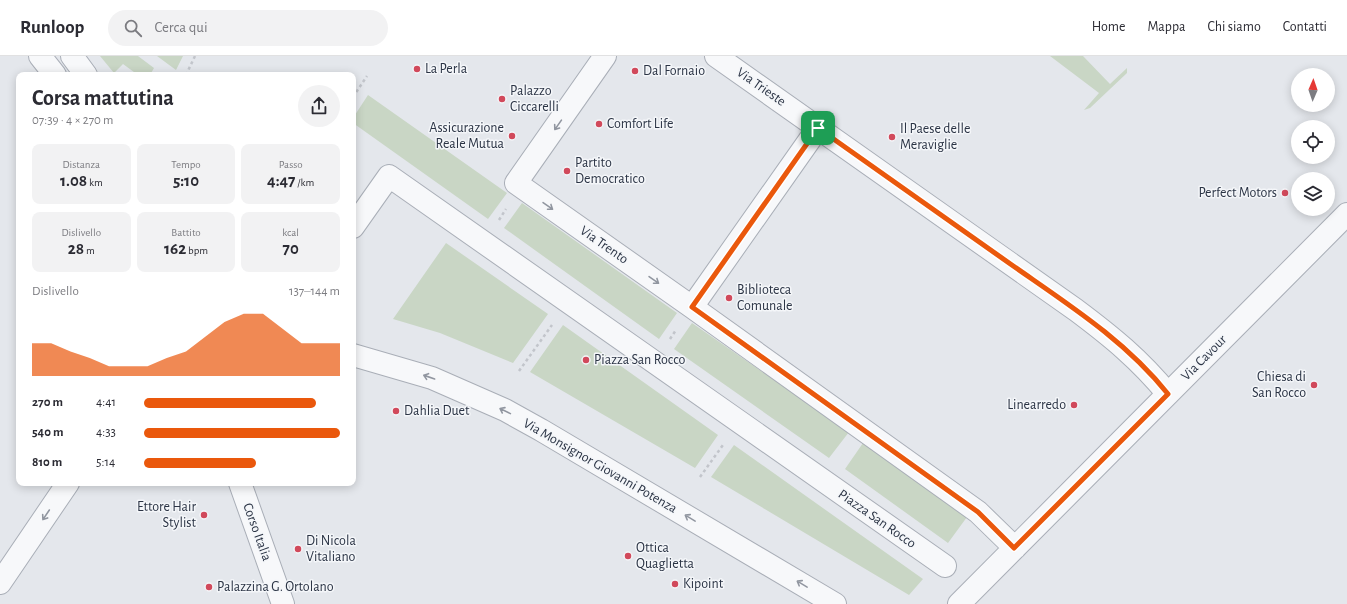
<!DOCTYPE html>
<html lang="it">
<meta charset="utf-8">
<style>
body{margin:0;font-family:"Alegreya Sans",sans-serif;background:#f2f2f3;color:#2b2b33;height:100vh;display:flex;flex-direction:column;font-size:15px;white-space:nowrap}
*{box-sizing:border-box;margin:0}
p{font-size:13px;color:#7c7c81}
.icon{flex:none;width:22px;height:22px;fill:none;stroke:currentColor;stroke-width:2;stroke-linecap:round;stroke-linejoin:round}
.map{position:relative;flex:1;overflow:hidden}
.details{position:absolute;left:16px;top:16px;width:340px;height:414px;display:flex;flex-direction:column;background:#fff;border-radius:8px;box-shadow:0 2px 10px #0003}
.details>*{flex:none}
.needle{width:26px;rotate:2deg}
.buttons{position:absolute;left:1291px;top:12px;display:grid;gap:8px}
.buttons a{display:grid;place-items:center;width:44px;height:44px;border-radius:50%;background:#fff;box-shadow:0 2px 10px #0003;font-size:20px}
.pin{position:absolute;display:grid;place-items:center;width:34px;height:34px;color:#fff;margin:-17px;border-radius:8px;box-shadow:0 2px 6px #0006}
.round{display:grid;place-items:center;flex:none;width:42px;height:42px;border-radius:21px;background:#f2f2f3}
.head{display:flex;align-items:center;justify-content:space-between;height:68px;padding:0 16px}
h1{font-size:22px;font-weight:600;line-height:30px}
.metrics{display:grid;grid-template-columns:repeat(3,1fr);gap:6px;height:68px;padding:4px 16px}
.metrics div{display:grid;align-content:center;border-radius:8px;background:#f2f2f3;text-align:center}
.metrics b{font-size:17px;font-weight:600}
.metrics small{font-size:11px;font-weight:400}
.metrics p{font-size:11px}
.chart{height:112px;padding:8px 16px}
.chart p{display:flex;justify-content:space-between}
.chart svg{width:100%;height:72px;margin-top:4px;fill:#ea580c;opacity:.7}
ul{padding:0 16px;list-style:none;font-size:13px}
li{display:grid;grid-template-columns:64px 48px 1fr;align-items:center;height:30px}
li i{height:10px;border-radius:5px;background:#ea580c}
header{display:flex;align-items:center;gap:24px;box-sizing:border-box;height:56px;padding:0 20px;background:#fff;border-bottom:1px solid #e1e1e2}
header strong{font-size:19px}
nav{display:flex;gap:22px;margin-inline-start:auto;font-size:14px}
.search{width:280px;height:36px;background:#f2f2f3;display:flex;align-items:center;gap:10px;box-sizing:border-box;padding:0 14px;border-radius:22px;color:#7c7c81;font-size:15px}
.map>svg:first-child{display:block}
.green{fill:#c9d6c5}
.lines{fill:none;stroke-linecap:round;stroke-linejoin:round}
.minor-casing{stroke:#a9aeb7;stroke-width:24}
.path{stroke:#c2c5cb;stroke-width:2.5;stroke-dasharray:3 3;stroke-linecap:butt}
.minor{stroke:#f7f8fa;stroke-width:22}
.oneway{stroke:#9196a0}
.route-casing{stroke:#fff;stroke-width:8}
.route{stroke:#ea580c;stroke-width:5}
.poi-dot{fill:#d1495b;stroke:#f4f6f9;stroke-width:1.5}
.labels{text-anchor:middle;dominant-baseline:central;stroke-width:3;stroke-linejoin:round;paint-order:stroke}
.poi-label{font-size:14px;fill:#2b3445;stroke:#f4f6f9;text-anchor:start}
.street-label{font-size:14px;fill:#2b3445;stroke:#f4f6f9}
</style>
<header>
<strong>Runloop</strong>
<div class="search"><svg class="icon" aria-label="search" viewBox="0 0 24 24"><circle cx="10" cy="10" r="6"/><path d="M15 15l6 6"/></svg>Cerca qui</div>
<nav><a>Home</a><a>Mappa</a><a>Chi siamo</a><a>Contatti</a></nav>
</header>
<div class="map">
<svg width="1347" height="548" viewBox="0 0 1347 548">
<rect width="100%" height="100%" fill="#e4e7ec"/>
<path class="green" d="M100 0H138L154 12 150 19H138L123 8 114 17Z
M157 0H183L176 14Z
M1050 0H1083L1110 28 1127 12V17L1090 52 1084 54 1099 37Z
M368 39 507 137 488 163 353 67V62Z
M522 147 677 257 659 283 504 172Z
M446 187 548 258 513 307 440 277 393 263Z
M692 267 849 376 829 402 674 293Z
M563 269 718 379 695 412 530 316Z
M863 387 967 461 948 487 845 413Z
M734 389 923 523 909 539 711 421Z"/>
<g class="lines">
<defs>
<path id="minor" d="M40 0 55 19
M72 0 86 19
M605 0 516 127 692 251 978 456 1015 492
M716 0 1076 254C1112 281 1139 303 1168 338
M353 171 389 120 945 510
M692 251 818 72
M353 299 432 322 505 354 541 374 835 548
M240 427 283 548
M0 527 68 427
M959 548 1347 158"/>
</defs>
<use href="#minor" class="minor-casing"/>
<path class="path" d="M186 19 195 0
M353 41 367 20
M499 164 506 153
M670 283 676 274
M519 315 552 269
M700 421 723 389"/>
<use href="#minor" class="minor"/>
</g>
<defs><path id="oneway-shaft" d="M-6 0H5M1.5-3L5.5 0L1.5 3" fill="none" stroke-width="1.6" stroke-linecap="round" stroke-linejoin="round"/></defs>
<g class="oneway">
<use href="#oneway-shaft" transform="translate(558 69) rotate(125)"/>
<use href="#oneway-shaft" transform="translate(548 150) rotate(35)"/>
<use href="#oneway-shaft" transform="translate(654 224) rotate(35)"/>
<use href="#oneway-shaft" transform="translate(429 321) rotate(-161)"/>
<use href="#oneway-shaft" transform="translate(505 355) rotate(-154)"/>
<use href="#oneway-shaft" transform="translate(46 459) rotate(124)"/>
<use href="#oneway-shaft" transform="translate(690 462) rotate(-149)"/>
<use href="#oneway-shaft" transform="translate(802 528) rotate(-149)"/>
</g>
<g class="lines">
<defs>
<path id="route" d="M818 72C882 117 946 162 1009 207 1066 247 1124 283 1168 338L1014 492 978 456 692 251Z"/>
</defs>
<use href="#route" class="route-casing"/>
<use href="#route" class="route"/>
</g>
<g class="poi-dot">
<circle cx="417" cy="13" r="4"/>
<circle cx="635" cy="15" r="4"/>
<circle cx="502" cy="43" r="4"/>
<circle cx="599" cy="68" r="4"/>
<circle cx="512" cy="80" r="4"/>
<circle cx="892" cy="81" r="4"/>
<circle cx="567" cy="115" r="4"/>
<circle cx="1285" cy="137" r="4"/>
<circle cx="729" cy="242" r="4"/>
<circle cx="586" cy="304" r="4"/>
<circle cx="1314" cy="329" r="4"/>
<circle cx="1074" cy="349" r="4"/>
<circle cx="396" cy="355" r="4"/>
<circle cx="204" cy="459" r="4"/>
<circle cx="298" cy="493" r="4"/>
<circle cx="628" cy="500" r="4"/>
<circle cx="675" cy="528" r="4"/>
<circle cx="209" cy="531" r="4"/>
</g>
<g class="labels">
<g class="poi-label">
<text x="425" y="13">La Perla</text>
<text x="643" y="15">Dal Fornaio</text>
<text x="510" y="35">Palazzo<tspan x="510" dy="16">Ciccarelli</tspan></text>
<text x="607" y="68">Comfort Life</text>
<text x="504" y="72" text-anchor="end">Assicurazione<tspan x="504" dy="16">Reale Mutua</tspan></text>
<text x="900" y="73">Il Paese delle<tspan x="900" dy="16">Meraviglie</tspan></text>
<text x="575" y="107">Partito<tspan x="575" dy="16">Democratico</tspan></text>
<text x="1277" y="137" text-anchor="end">Perfect Motors</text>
<text x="737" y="234">Biblioteca<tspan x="737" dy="16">Comunale</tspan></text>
<text x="594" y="304">Piazza San Rocco</text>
<text x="1306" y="321" text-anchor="end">Chiesa di<tspan x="1306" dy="16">San Rocco</tspan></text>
<text x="1066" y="349" text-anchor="end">Linearredo</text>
<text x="404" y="355">Dahlia Duet</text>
<text x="196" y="451" text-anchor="end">Ettore Hair<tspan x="196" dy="16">Stylist</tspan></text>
<text x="306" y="485">Di Nicola<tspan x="306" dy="16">Vitaliano</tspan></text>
<text x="636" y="492">Ottica<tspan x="636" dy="16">Quaglietta</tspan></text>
<text x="683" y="528">Kipoint</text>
<text x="217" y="531">Palazzina G. Ortolano</text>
</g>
<g class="street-label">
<text transform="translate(761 31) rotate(35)">Via Trieste</text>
<text transform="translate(604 189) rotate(35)">Via Trento</text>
<text transform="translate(1204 302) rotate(-45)">Via Cavour</text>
<text transform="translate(600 410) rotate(30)">Via Monsignor Giovanni Potenza</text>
<text transform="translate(877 463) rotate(35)">Piazza San Rocco</text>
<text transform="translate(257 476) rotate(70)">Corso Italia</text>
</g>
</g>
</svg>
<div class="buttons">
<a><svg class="needle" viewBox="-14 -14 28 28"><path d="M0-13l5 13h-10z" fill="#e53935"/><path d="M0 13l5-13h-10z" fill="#7c7c81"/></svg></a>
<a><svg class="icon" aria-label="locate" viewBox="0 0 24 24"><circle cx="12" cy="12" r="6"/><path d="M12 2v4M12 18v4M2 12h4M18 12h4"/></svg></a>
<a><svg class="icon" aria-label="layers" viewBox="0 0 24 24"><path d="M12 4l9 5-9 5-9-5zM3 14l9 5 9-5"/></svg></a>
</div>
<div class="pin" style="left:818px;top:72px;background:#1e9e55"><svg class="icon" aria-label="arrive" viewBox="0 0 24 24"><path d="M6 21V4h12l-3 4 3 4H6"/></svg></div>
<section class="details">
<div class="head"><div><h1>Corsa mattutina</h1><p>07:39 · 4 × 270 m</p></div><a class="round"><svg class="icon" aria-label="share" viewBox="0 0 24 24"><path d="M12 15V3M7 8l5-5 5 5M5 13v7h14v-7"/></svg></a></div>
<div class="metrics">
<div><p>Distanza</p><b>1.08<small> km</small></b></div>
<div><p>Tempo</p><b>5:10</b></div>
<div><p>Passo</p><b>4:47<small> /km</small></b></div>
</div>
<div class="metrics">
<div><p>Dislivello</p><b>28<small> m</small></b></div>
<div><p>Battito</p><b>162<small> bpm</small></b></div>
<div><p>kcal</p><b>70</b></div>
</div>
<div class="chart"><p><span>Dislivello</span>137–144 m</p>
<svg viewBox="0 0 160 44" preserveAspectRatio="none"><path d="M0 44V24L10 24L20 29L30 33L40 38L50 38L60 38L70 33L80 29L90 20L100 11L110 6L120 6L130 15L140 24L150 24L160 24V44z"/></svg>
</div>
<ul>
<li><b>270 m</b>4:41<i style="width:88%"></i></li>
<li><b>540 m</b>4:33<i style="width:100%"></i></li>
<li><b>810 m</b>5:14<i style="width:57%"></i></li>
</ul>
</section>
</div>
